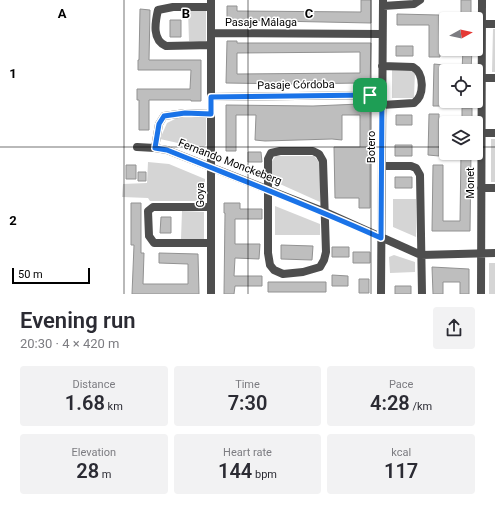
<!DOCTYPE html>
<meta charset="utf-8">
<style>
body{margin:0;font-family:Roboto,sans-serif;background:#f2f2f3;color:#2b2b33;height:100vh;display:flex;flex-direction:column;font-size:15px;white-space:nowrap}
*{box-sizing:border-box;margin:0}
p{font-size:13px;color:#7c7c81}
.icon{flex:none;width:22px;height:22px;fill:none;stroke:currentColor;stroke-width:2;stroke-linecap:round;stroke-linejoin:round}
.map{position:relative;height:294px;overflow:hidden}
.details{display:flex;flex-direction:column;background:#fff;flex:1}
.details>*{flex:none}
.needle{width:26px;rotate:82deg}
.tools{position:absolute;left:439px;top:12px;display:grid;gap:8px}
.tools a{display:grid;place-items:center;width:44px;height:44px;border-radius:4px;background:#fff;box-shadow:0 1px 3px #0004;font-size:20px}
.scale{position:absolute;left:12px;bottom:10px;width:78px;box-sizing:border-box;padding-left:4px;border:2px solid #000;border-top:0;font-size:11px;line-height:14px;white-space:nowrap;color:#000;-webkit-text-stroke:3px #fff;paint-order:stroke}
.pin{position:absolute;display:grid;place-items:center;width:34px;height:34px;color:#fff;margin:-17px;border-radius:8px;box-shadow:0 2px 6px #0006}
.round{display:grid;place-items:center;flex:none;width:42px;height:42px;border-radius:4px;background:#f2f2f3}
.head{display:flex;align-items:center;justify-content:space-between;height:68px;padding:0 20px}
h1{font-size:22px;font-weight:600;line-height:30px}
.metrics{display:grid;grid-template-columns:repeat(3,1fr);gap:6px;height:68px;padding:4px 20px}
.metrics div{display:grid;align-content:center;border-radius:4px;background:#f2f2f3;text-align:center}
.metrics b{font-size:20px;font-weight:600}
.metrics small{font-size:11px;font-weight:400}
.metrics p{font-size:11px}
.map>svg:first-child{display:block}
.green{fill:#d5d5d5}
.building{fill:#bebebe;stroke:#929292;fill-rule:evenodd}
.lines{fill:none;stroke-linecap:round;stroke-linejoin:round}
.minor{stroke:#4e4e4e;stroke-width:8}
.route-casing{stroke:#fff;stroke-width:8}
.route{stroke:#1a73e8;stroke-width:5}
.grid{fill:none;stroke:#000;stroke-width:1;stroke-opacity:0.55}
.labels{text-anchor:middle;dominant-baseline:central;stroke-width:3;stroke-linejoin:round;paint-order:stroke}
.street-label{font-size:11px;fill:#000;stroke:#fff}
.grid-label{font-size:13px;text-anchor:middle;font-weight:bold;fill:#000;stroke:#fff;stroke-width:3;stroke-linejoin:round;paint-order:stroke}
</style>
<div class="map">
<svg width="495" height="294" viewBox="0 0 495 294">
<rect width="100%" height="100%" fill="#fff"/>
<path class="green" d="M188 11H206V41H189Z
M493 29H495V72H492Z
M392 70 415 71 414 98H392Z
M177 118H206V145L198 151 178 143 160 139 167 123Z
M491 139H495V182H491Z
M276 156H314L320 163V202L271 180 272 161Z
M148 162 169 164 205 179 204 201H150L148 198 122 197 123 184 147 183Z
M393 199H416V237L393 227Z
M275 206 320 224V235H275Z
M182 211 204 212V239H181Z
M394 255 415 262V272L390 273 389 257Z
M489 263H495V294H489Z"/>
<path class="building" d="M361 0H371V23L227 20V6H237V11L361 12Z
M461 0H471V13H461Z
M140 9 150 10 149 60H201V101H191V100H149V130H139V100H137V89H190L191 70H138V60H139Z
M397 14 439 15 440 57H429V25H397Z
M170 20H181V37H170Z
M227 41H237V43H371L370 85H360V83L292 84 226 83ZM360 52V73L237 74V53Z
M396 46H413V56H396Z
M463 49H472L471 71H462Z
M434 64 444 65V106H433Z
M360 104H370V208H359V198H335L334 147H360V115H342V140L332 139 265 141 255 140 256 115H236V151H226V105L313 106Z
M462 108H472V122H462Z
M429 114H439V156L428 155Z
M396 115H412V125H396Z
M395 145H412V156H395Z
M248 152H261L262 162H248Z
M461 153H471L470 231H432L433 165H443V221H460Z
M126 165H136V179H126Z
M138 172H146V181H138Z
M395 177H412V188H395Z
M131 203H141V253H144L143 284H188V264L159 263V253L198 254 199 294H132L134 245H131Z
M224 203H240V209H262V219H235V244H260L259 259 235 258 234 276H262V286H235L234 294H224L225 213H224Z
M161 217H171V233H160Z
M281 245 313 246 312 260 281 259Z
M332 247H349V257H332Z
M353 252H370V263H353Z
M432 267 469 269V294H460V282H443V294H433Z
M332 275 348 276V286H332Z
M359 279H369V293H359Z
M268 282H326V292H268Z
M395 286H411V294H395Z"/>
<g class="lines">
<path class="minor" d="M383 6 414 4 420 0
M482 24H495
M211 33 382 34
M211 45 166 46C152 40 155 23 158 10L173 7H211
M482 78H495
M211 97 382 95
M382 105 414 103C425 95 424 73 413 67L382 66
M481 133H495
M137 147 155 148 167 150 325 212 421 255 495 253
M155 148 159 124 164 116 185 113 211 114
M280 151H313L319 154 323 161 326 252 324 260 320 267 303 272 283 274 274 270 270 265 268 253V159L271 153Z
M382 166H411L416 168 420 175 422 294
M481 188H495
M211 243H154L149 236 148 211 153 207H211
M211 294V0
M381 294 383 0
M481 294 482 0"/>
</g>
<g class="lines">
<defs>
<path id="route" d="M370 95H382L381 238C311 206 239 179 167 150L155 148 159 124 164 116 185 113 211 114V97Z"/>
</defs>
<use href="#route" class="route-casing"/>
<use href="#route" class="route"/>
</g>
<path class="grid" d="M124 0V294M248 0V294M371 0V294M0 147H446M476 147H495"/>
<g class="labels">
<g class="street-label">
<text x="261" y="22">Pasaje Málaga</text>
<text transform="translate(296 85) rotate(-1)">Pasaje Córdoba</text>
<text transform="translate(371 147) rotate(-90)">Botero</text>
<text transform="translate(230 162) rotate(21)">Fernando Monckeberg</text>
<text transform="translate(470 183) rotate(-90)">Monet</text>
<text transform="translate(200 195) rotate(-90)">Goya</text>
</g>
</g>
<g class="grid-label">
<text x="62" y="18">A</text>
<text x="186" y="18">B</text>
<text x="309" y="18">C</text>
<text x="13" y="78">1</text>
<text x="13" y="225">2</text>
</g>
</svg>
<div class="tools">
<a><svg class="needle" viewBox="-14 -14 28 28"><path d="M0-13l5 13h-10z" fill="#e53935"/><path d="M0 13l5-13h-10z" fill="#7c7c81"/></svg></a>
<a><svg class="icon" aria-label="locate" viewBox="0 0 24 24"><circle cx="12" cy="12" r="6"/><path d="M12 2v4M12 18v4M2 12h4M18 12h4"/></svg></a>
<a><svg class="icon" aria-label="layers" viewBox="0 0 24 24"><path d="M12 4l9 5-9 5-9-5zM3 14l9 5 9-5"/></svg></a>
</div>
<div class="scale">50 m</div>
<div class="pin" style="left:370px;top:95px;background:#1e9e55"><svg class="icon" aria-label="arrive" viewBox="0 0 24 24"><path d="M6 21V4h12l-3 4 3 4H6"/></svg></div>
</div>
<section class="details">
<div class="head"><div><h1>Evening run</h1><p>20:30 · 4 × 420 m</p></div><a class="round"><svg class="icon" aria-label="share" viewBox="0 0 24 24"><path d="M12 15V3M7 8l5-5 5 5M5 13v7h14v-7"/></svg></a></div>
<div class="metrics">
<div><p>Distance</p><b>1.68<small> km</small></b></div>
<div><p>Time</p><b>7:30</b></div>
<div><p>Pace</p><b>4:28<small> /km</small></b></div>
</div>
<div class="metrics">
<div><p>Elevation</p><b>28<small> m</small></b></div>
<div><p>Heart rate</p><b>144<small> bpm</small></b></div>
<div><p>kcal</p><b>117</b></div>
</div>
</section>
